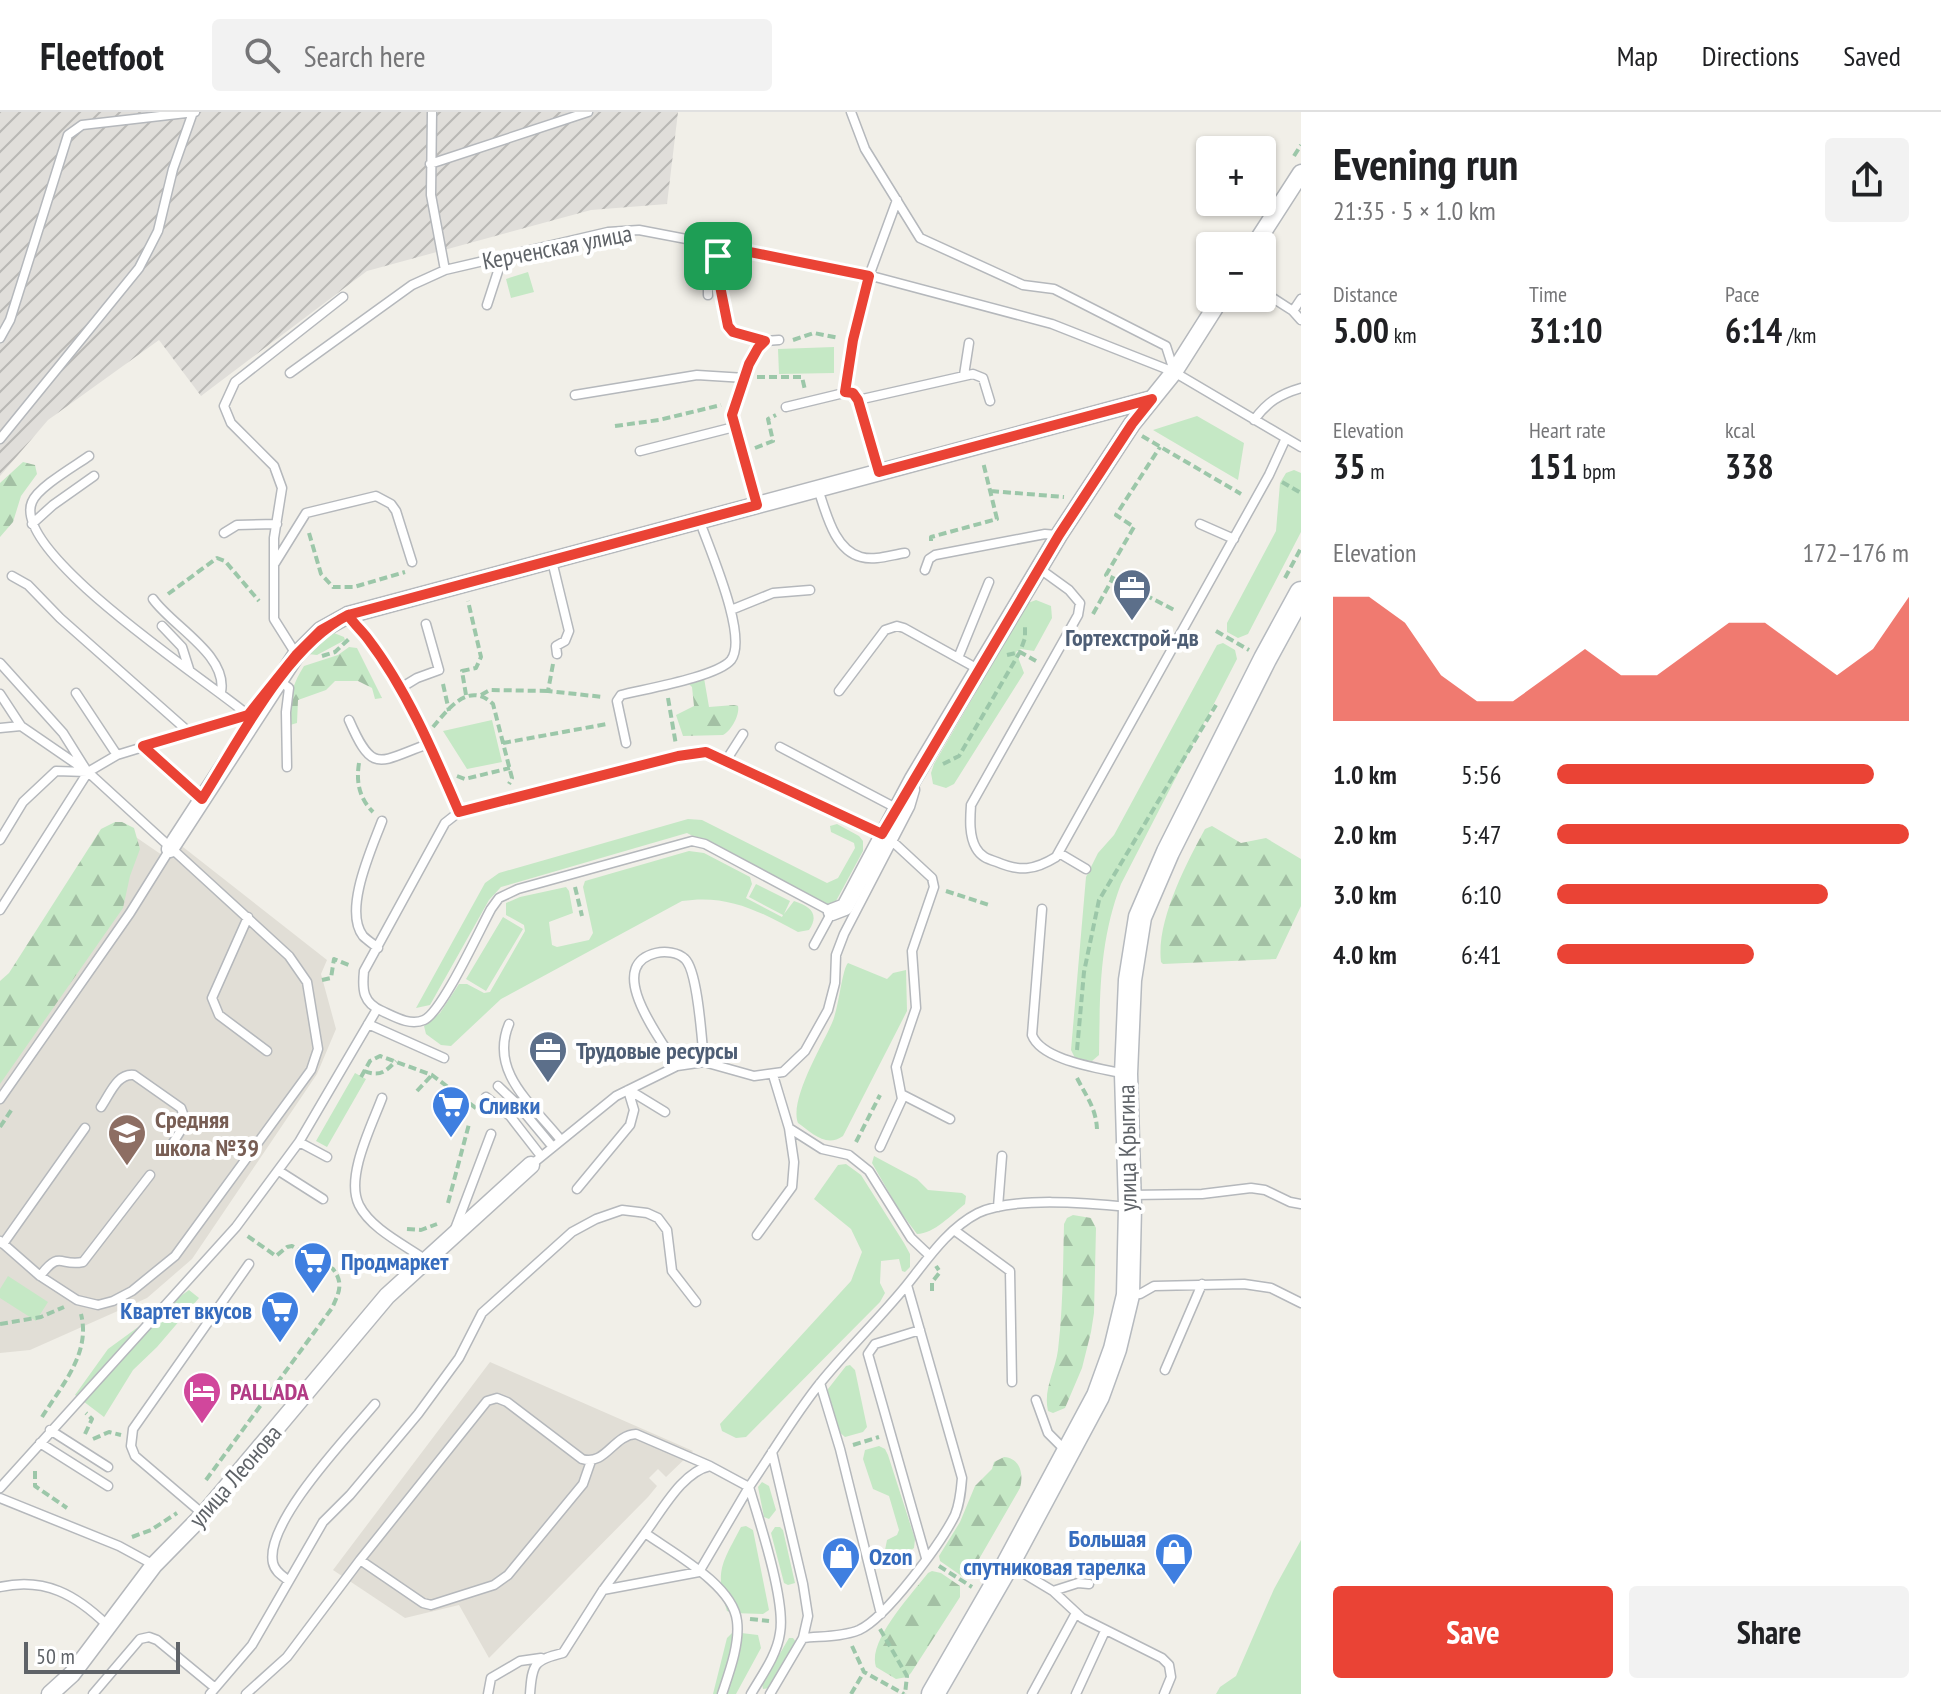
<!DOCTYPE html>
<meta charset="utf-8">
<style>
body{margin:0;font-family:"PT Sans Narrow",sans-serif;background:#f2f2f2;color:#202124;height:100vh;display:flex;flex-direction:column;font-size:30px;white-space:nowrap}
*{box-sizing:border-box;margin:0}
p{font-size:26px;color:#757577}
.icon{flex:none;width:44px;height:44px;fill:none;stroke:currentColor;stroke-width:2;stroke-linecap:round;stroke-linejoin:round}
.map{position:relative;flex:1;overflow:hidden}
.drawer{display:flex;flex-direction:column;background:#fff;width:640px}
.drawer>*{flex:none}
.tools{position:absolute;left:1196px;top:24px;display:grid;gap:16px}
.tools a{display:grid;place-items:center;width:80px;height:80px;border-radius:8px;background:#fff;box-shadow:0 2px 6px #0004;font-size:40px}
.scale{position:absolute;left:24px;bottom:20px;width:156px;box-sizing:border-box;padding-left:8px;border:4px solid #5f6368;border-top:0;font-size:22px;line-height:28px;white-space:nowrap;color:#5f6368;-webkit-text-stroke:6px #fff;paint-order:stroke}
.pin{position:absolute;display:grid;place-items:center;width:68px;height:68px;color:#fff;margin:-34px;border-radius:16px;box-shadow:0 4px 12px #0006}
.round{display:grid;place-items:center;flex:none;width:84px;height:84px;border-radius:8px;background:#f2f2f2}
.head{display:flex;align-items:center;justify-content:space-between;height:136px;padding:0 32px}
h1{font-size:44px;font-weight:600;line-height:60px}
.metrics{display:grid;grid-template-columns:repeat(3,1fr);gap:12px;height:136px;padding:8px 32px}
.metrics div{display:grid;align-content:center}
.metrics b{font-size:34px;font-weight:600}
.metrics small{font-size:22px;font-weight:400}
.metrics p{font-size:22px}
.chart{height:224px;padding:16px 32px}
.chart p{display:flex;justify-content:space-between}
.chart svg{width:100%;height:144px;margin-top:8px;fill:#ea4335;opacity:.7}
.button{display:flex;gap:16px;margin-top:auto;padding:16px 32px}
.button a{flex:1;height:92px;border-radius:8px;background:#ea4335;color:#fff;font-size:32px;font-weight:600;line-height:92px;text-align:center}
.button a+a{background:#f2f2f2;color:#202124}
ul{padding:0 32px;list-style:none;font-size:26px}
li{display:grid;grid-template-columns:128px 96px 1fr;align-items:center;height:60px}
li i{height:20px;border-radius:10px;background:#ea4335}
header{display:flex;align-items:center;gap:48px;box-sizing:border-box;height:112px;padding:0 40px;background:#fff;border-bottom:2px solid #e0e0e0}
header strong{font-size:38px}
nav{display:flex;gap:44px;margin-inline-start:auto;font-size:28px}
.search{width:560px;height:72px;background:#f2f2f2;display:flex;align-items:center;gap:20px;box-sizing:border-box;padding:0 28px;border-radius:8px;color:#757577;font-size:30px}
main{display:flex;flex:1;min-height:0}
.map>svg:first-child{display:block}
.industrial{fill:url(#industrial-furrows)}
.education{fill:#e1ded6}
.green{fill:#c5e8c5}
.forest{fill:url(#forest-firs)}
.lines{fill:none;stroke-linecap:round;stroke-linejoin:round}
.lane-casing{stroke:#b5b8bc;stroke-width:11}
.street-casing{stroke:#b5b8bc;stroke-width:19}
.secondary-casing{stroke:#b6babf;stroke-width:25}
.path{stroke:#9cc7a9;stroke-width:4;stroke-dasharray:8 4;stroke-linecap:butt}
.lane{stroke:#fff;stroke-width:8}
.street{stroke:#fff;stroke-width:16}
.secondary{stroke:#fff;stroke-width:22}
.route-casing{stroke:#fff;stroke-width:16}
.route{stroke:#ea4335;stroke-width:10}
.labels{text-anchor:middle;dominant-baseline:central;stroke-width:8;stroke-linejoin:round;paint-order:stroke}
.street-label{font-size:24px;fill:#5f6368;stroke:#fff}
.service-label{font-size:24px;font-weight:bold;fill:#4e5e75;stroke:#fff}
.shop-label{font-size:24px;font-weight:bold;fill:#366cbe;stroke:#fff;text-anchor:start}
.education-label{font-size:24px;font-weight:bold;fill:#785e54;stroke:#fff;text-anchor:start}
.hotel-label{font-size:24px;font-weight:bold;fill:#b23c85;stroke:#fff;text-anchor:start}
</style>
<header>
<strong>Fleetfoot</strong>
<div class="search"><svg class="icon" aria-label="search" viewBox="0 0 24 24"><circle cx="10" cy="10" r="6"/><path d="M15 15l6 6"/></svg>Search here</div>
<nav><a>Map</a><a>Directions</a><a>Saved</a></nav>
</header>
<main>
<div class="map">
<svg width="1301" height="1582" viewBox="0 0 1301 1582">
<defs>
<pattern id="industrial-furrows" width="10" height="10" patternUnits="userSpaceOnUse" patternTransform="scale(2)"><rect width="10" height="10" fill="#e0deda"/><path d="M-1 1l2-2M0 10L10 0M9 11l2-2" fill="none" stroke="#b9b8b5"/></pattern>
<pattern id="forest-firs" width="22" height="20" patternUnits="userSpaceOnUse" patternTransform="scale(2)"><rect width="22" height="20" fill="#c5e8c5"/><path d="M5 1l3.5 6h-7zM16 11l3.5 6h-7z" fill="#a3c0a4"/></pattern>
</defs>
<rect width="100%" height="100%" fill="#f1efe8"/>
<path class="industrial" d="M0 0H678L667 92 591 98 367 159 201 284 159 228 48 308 0 364Z"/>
<path class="education" d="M124 717 162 743 183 735 327 848 321 862 336 917 317 962 192 1147 147 1186 30 1238 0 1241V908Z
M490 1250 693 1339 666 1365 658 1357 649 1366 657 1374 648 1385 489 1546 459 1493 405 1506 333 1458Z"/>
<path class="green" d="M528 160 534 180 511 186 506 167Z
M834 235V261L779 262 778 237Z
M1197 304 1244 331 1238 368 1153 318Z
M1294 358 1301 361V420L1248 522 1238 526 1227 520V511L1276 419 1280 371 1286 361Z
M1036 488 1051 494 1052 506 1034 539 1021 537 1016 540 1024 561 954 672 946 676 933 672 931 661 934 652 1028 491Z
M334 521 344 525 345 528 317 543 308 542 324 523Z
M1223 531 1235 538 1237 547 1121 772C1099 830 1100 882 1099 943L1092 949 1075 946 1071 938 1086 765 1098 741 1114 723 1217 533Z
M492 608 502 650 467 657 443 619Z
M688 707 702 708 827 771 838 766 855 736 854 731 831 720 830 714 837 712 859 724 863 729V739L836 789 825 793 687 721 501 775 489 788 430 893 416 896 485 771 499 761Z
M689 739 704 741 750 765 752 772 746 786 782 805 783 803 749 785 756 772 790 789 784 802 794 789C810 794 820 802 809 818L798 820C759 799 728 782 682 789L501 887 451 934 441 933 426 922 424 914 440 901 459 872H467L484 881 490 880 525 819 524 813 506 803V791L520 785 566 775 569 779 573 801 549 810 552 833 557 835 589 828 593 821 583 775 585 769Z
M503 805 523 817 486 879 466 867Z
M848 851 887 867 893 861 906 858 907 899 843 1024C826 1036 812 1021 798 1011 789 988 822 934 832 911 839 896 842 857 848 851Z
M355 961 366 967 327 1035 316 1029Z
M874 1044 917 1067 928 1078 962 1081 966 1084 965 1092C952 1102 934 1122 917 1122L899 1098 872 1051Z
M846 1052 861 1063 904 1131 910 1142V1155L905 1160 902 1159 899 1147 881 1149 880 1171 885 1181 880 1190 746 1325 736 1326 722 1319 720 1312 851 1169 862 1140 851 1117 814 1087 838 1053Z
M8 1164 48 1190 36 1209 0 1186V1177Z
M189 1178 199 1186 157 1235 133 1258 104 1305 75 1283 108 1237Z
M850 1253 855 1258 867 1315 863 1320 845 1325 838 1319 827 1283 828 1277 846 1254Z
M879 1334 885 1337 888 1343 915 1427 914 1436 904 1443 890 1442 885 1438 887 1428 897 1423 899 1418 889 1384 873 1377 863 1347 865 1338Z
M762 1370 769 1374 776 1398 769 1407 764 1405 758 1375Z
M746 1414 753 1418 769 1498 763 1502 733 1501 727 1499C714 1458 723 1450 741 1415Z
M775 1415H780L783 1418 795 1471 788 1473 784 1471 771 1421Z
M1301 1428V1582H1216L1220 1575 1236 1564 1274 1477Z
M733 1520 758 1523 761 1536 736 1582H713L727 1526Z
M789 1526H793L796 1530 770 1576 763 1577 762 1572Z"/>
<path class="forest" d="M23 350 35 353 37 362 21 384 13 410 0 425V371Z
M349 535 357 536 382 586 375 587 372 576 358 569H335L326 578 298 588 297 611 290 613C287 590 292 573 304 554L338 543Z
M704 566 709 595 734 593 738 594C740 603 731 619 723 623L683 624 676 603 694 594 692 575 689 572 673 575Z
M115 710H122L134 716 140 737 130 764 123 796 0 972V869L9 861 101 717Z
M1212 714 1241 731 1266 726 1301 747V794L1276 847 1163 852 1161 850C1156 809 1186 752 1205 717Z
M1073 1103 1091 1106 1096 1116 1094 1201 1091 1220 1082 1256 1065 1296 1053 1301 1048 1299C1043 1277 1055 1260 1058 1238 1063 1196 1063 1154 1064 1112L1067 1106Z
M1004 1345C1020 1346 1024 1362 1020 1376L971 1461 963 1465 940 1449 939 1444 960 1410 975 1374 992 1357 994 1350Z
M932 1459 941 1461 960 1474V1485L911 1561 907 1565 896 1567 876 1555C867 1529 912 1482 928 1461Z"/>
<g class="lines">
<defs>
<path id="lane" d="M432 0 431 83 445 158
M851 0 865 37 920 126 1023 173 1054 177 1166 234 1174 259
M430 52 588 0
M720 134 718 164 728 214 733 220 765 229 749 252 732 303 757 393
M1262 179 1293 199 1301 208
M708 183V176L718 164
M487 193 503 144
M1293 199 1301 187
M0 226 10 208 68 23 82 13 195 0
M853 228 869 164 897 88
M765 229 779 228
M290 261 412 173 445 158 608 120 639 118 849 158 1052 212 1174 260 1301 335
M964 263 969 231
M575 283 697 263 745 266
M858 288 879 360
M786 295 848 280 858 288 973 262 983 266 990 289
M1254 308C1267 290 1280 282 1301 276
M0 327 139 156 158 119 173 57 192 3
M640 339 734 315
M89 344C75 354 38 375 32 390 10 441 211 571 248 603
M818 377C826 400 834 438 861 445 875 449 891 443 905 441
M32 412 53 393 94 364
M1200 412 1234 427
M224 421 237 413 277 412
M552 449 569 519 565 529 556 534 557 542
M275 451 306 401 376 384 391 392 396 399 412 450
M1040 457 1069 478 1080 491 1078 503 971 693C970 707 969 724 976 736 981 745 988 747 997 750 1020 760 1035 758 1056 745L1269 363 1286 326
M925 458 929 447 935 443 1045 422 1057 423
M12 464 28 473 60 506 190 621
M153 487C172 514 228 543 221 580
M731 498 773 481 810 478
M348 504C354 512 362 519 368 528 406 579 434 641 459 700L445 711 364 859C362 878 363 891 382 899 395 905 410 914 424 908 442 900 479 819 491 797L499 786 518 777 692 729 705 732 832 800 814 833
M162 514 182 535 189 557
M296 542 274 507V426L282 376 274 354 231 311 224 294 235 270 343 185
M958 546 989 470
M0 551 63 621 85 656
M278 568 289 576 286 600 287 655
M399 577 417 566 439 558 426 512
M839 579 885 518 897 514 904 516 978 557
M76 581 117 643
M0 582 21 614 88 660 289 844 307 870 318 937 311 958 175 1144 132 1179 113 1189 98 1193 77 1188 40 1164 0 1129
M349 608C373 663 378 650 428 632
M0 616 21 614
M626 631 617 589 621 583C644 577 717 565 731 548 749 525 708 434 699 407
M143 634 202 687
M780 635 896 696
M727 647 743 622
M459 700 678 644 706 640 882 722
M0 728 23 690 56 659 87 660
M1059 741 1086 757
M1042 797 1032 923C1042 949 1100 956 1125 962
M0 798 88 660 117 643 248 603 253 596
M248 805 212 886 219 903 267 939
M378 836C373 832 367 828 363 824 343 798 372 736 382 709
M368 912 444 946
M509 912C489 960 532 992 560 1027
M677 954C663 930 602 854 656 841 665 839 678 840 685 847 698 859 702 930 704 950
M773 963 789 1016 822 1037 849 1043 869 1059 911 1126 929 1143
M498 974 518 993 552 1034
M629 978 665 1000
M903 983 950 1007
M486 985 510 1004 541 1044
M382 986C372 1013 345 1065 359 1093 371 1117 405 1133 426 1148
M0 987 130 801 170 737
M101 995C110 982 117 961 134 963L181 996 186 1010 166 1042
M299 1030 327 1045
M880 1035 902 987 896 955 916 896 912 839 934 775 932 766 892 729
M531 1053 616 984 677 954 704 950 754 964 783 960 805 939 828 898 835 871 836 843 844 822 910 695 915 678 914 672
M279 1059 323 1087
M577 1077 630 1013 634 998 628 978
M1130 1083 1202 1082 1251 1076 1265 1078 1290 1090 1301 1092
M998 1095 1002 1044
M455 1117 491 1022
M954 1118 1010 1159 1012 1270
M757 1123 792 1075 794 1050 789 1016
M3 1132 85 1016
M40 1164C61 1137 59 1155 83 1150L150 1063
M1128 1183 1140 1182 1154 1174 1244 1172 1271 1176 1301 1191
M920 1218 875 1232 868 1242 926 1446
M1165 1258 1202 1172
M820 1271 840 1337 881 1502
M1036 1288 1048 1321 1067 1340
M50 1318 108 1355
M40 1331 108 1374
M0 1376 236 1115 299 1030 377 897
M0 1386 119 1434 154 1453
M203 1402 135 1344 131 1334 133 1317 249 1152
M360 1448 423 1491 431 1493 494 1473 508 1463 583 1372 591 1349
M1008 1452 1053 1479 1082 1506 1162 1546 1169 1553 1171 1565 1164 1582
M289 1469C283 1464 275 1460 273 1451 264 1411 350 1322 375 1292
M0 1475C45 1465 76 1483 107 1513
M603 1478 699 1460 749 1375 710 1354C682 1360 662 1399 645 1421 673 1441 733 1473 737 1509 740 1532 729 1561 722 1582
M1053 1479 1078 1471 1089 1472
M803 1526C821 1524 842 1525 859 1518 886 1506 941 1431 955 1403 960 1391 961 1379 962 1366L907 1173
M93 1582 140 1527 149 1525 157 1528 214 1575
M210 1582 252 1533 323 1410 350 1383 418 1302 459 1246 482 1201 572 1120 596 1107 622 1098 647 1101 658 1106 667 1118 672 1159 696 1190
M246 1582 287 1545 360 1448 487 1289 497 1286 507 1290 582 1347C606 1354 613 1323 636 1322L710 1354
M488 1582 491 1566 520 1549 541 1546
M530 1582C532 1552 534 1548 563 1541L603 1478 645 1421
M751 1582C762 1563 777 1543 780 1521 786 1489 759 1408 749 1375 773 1340 795 1302 821 1270 848 1237 879 1207 906 1174 927 1148 947 1117 978 1101 1013 1084 1090 1091 1129 1095
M770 1582 803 1526 808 1504 803 1472 772 1340
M1032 1582 1076 1501
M1076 1582 1105 1519"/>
<path id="street" d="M1254 134 1301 61
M170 737 296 543 321 518 348 503 1152 287
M832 800 845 795 913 667 1059 423 1132 312 1174 260 1221 186
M50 1582 72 1562 154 1453 204 1402 387 1184 531 1053"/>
<path id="secondary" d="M933 1582 1008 1452 1098 1284 1115 1237 1128 1183 1130 1095 1126 962 1130 868 1140 805 1168 740 1265 547 1301 481"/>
</defs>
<use href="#lane" class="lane-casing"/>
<use href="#street" class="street-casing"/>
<use href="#secondary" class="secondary-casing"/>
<path class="path" d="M1294 44 1301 33
M793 228 814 221 839 226
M757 265H802L805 278
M847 266 851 239
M615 314 659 308 721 293
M1142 324 1241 382
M755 336 773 329 768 307 776 303
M1282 370 1301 381
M991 379 1064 385
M309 421 321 462 333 475H354L405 460
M931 429V425L997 407 983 350
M1113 466 1176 499
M1285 466 1301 436
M168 482 217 446 225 449 259 489
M1093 502 1113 466 1106 463 1134 415 1116 403 1160 335
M1216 519 1249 538
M1007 543 1020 540 1036 549
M322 544 335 540 351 525
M553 552 548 579 603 585
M443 572 449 599
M466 583 462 559 476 556 481 545 468 489
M481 583 490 578 548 579
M668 586 676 633
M433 615C449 596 469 569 493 592L512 666 509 672
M503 631 607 612
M359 651C356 670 359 686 373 700
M943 652 959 644 1020 540 1025 526V513
M457 664 465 667 510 656
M575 775 582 804
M946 779 989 793
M322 868 331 866 334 847 351 854
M1077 938 1084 860 1099 788 1216 593
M364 959C380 965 385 960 396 949
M361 965 370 949 380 944 432 963 477 997
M1077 966C1086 984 1096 996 1097 1017
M417 979 432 963
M0 1015 12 997
M856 1030 880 983
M448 1091 469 1012
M407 1117 421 1118 437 1112
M932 1179V1170L940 1160 936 1154
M0 1212 41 1205 64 1195
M42 1305C62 1273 91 1241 81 1202
M85 1322 92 1307 86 1301
M93 1327 109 1320 121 1323
M853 1333 879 1325
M35 1359V1374L67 1396
M206 1368 332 1196C339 1181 344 1171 333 1157L292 1134 287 1135 276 1144 246 1123
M132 1425 151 1418 177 1401
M939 1454 972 1475
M750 1507 769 1509
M880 1517 907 1564 905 1582
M852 1534 864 1560 904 1582
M851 1582 864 1560"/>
<use href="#lane" class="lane"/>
<use href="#street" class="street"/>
<use href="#secondary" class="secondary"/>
</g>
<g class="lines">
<defs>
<path id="route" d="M718 144V164L728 214 733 220 765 229 758 236 749 252 732 303 757 393 348 503 321 518 296 543 248 603 143 634 202 687C239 629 286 534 348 503 354 512 362 519 368 527 407 578 434 642 459 700L678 644 706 640 882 722 1059 423 1132 312 1152 287 879 360 858 288 853 281 845 280 853 228 869 164 720 134 718 144"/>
</defs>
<use href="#route" class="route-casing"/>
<use href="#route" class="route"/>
</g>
<defs>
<symbol id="office-pin" viewBox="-11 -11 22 30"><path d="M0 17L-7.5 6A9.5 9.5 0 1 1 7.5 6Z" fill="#5c6f8a" stroke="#fff"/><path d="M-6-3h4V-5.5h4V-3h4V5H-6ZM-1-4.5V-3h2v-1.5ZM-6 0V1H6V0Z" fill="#fff"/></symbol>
<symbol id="supermarket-pin" viewBox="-11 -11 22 30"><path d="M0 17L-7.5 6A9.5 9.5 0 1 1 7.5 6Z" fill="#3f7fe0" stroke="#fff"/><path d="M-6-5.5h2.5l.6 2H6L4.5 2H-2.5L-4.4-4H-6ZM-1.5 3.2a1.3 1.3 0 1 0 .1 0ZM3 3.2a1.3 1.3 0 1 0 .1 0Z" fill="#fff"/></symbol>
<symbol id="school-pin" viewBox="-11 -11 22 30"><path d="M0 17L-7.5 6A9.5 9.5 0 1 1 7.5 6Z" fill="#8d6e63" stroke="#fff"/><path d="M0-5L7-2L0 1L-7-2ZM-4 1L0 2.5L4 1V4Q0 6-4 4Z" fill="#fff"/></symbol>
<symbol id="hotel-pin" viewBox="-11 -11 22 30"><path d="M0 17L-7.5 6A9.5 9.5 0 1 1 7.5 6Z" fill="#d1479c" stroke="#fff"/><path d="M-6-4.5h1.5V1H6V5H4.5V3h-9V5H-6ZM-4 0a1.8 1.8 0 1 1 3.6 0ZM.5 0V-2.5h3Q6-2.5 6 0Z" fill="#fff"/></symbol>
<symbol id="shop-pin" viewBox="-11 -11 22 30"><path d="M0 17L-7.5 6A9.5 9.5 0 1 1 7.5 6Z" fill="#3f7fe0" stroke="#fff"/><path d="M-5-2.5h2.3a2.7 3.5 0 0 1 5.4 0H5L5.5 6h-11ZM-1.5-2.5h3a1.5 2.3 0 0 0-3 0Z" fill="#fff"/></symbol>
</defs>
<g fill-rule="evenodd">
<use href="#office-pin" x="1110" y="454" width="44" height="60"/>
<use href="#office-pin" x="526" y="916" width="44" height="60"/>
<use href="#supermarket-pin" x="429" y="971" width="44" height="60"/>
<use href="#school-pin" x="105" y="999" width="44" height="60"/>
<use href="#supermarket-pin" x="291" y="1127" width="44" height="60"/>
<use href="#supermarket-pin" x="258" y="1176" width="44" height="60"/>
<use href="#hotel-pin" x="180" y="1257" width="44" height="60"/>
<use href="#shop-pin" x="1152" y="1418" width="44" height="60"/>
<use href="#shop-pin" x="819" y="1422" width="44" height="60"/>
</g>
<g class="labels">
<g class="street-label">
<text transform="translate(557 135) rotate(-11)">Керченская улица</text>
<text transform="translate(1127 1036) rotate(-91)">улица Крыгина</text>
<text transform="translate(235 1364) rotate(-49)">улица Леонова</text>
</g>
<g class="service-label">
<text x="1132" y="525">Гортехстрой-дв</text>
<text x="576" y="938" text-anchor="start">Трудовые ресурсы</text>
</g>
<g class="shop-label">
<text x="479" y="993">Сливки</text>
<text x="341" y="1149">Продмаркет</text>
<text x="252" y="1198" text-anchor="end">Квартет вкусов</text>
<text x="1146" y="1426" text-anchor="end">Большая<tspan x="1146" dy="28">спутниковая тарелка</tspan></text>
<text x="869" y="1444">Ozon</text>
</g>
<g class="education-label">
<text x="155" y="1007">Средняя<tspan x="155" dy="28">школа №39</tspan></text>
</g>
<g class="hotel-label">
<text x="230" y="1279">PALLADA</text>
</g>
</g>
</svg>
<div class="tools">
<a>+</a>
<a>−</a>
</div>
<div class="scale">50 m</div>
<div class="pin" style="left:718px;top:144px;background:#1e9e55"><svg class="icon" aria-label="arrive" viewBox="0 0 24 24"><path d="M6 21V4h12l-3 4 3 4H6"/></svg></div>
</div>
<section class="drawer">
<div class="head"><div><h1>Evening run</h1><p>21:35 · 5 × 1.0 km</p></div><a class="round"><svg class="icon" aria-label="share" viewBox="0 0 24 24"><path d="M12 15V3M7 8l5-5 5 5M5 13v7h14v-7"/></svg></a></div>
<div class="metrics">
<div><p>Distance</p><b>5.00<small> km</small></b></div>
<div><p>Time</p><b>31:10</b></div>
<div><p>Pace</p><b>6:14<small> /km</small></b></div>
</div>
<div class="metrics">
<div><p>Elevation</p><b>35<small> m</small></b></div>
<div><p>Heart rate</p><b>151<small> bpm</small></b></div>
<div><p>kcal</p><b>338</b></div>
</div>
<div class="chart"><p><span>Elevation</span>172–176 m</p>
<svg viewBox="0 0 160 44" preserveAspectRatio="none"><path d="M0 44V6L10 6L20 14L30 30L40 38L50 38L60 30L70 22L80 30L90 30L100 22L110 14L120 14L130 22L140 30L150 22L160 6V44z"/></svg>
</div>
<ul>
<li><b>1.0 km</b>5:56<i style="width:90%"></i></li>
<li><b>2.0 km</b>5:47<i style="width:100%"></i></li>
<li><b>3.0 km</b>6:10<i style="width:77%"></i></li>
<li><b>4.0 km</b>6:41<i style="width:56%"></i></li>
</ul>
<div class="button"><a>Save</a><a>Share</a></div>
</section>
</main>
